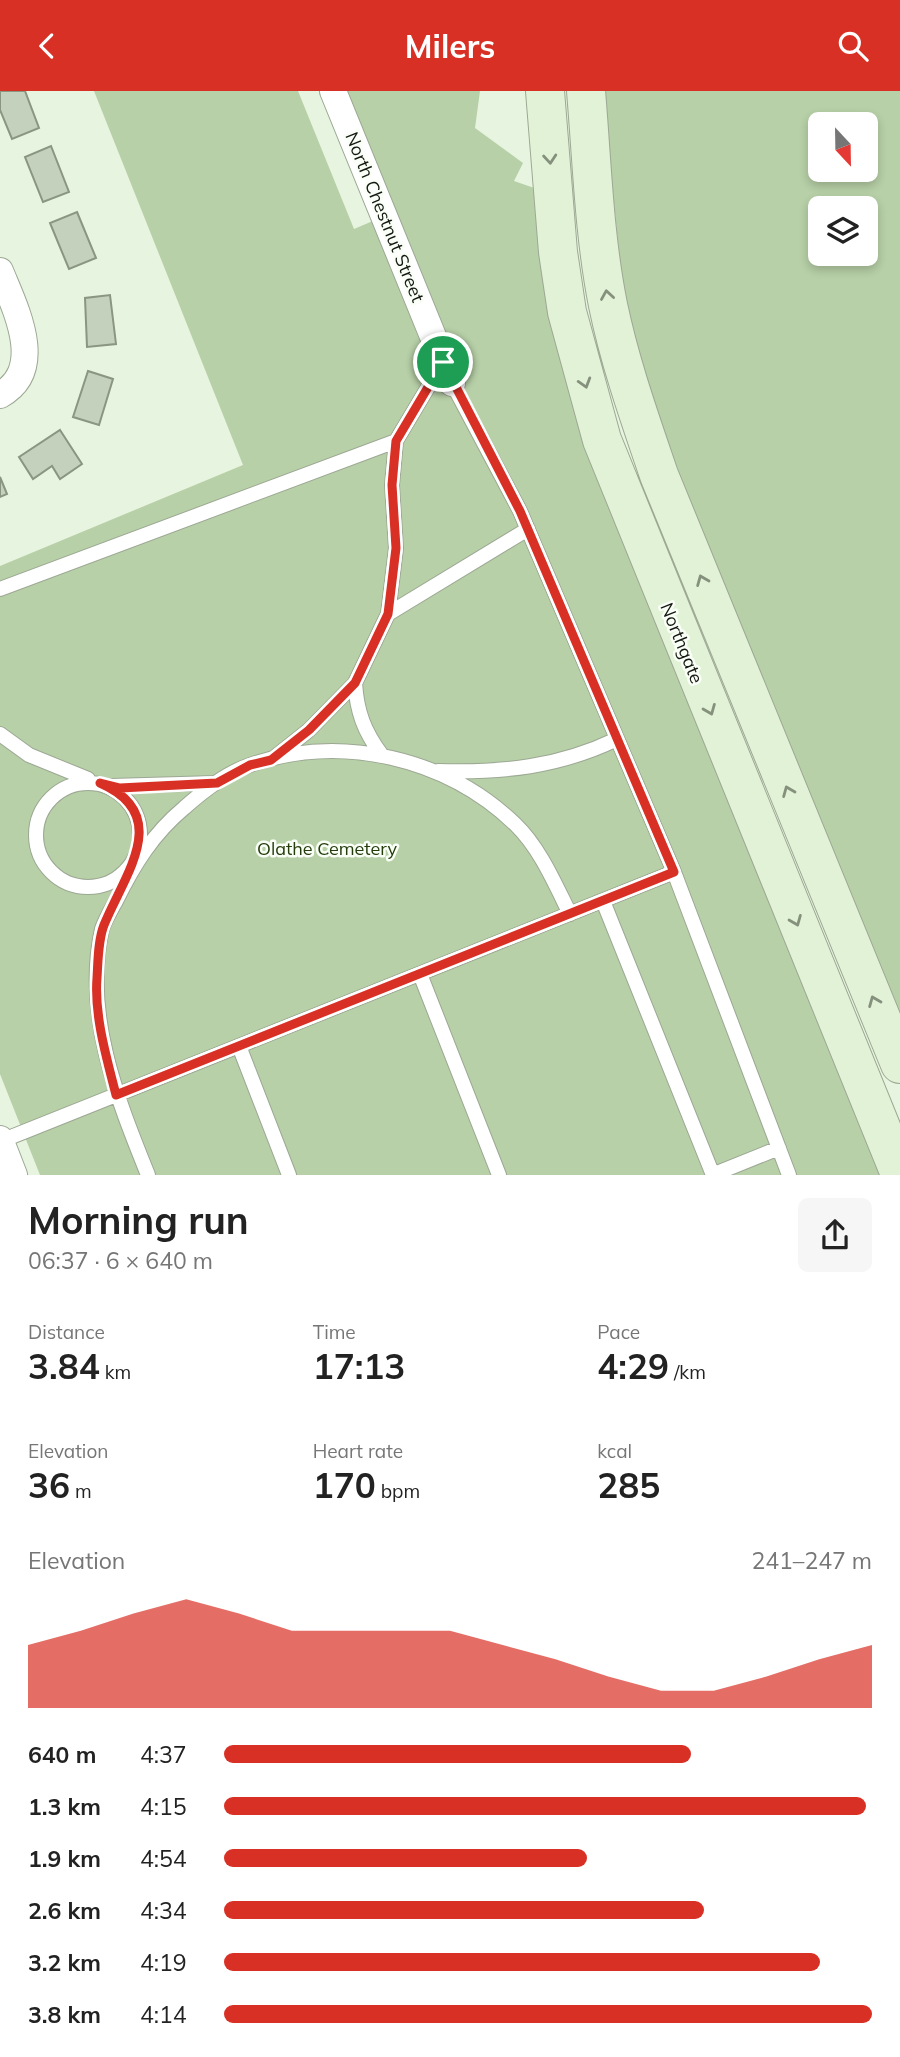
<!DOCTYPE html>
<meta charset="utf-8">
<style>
body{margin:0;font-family:Mulish,sans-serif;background:#f6f6f6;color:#222;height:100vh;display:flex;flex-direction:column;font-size:26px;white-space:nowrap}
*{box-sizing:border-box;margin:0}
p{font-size:23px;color:#767676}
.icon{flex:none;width:38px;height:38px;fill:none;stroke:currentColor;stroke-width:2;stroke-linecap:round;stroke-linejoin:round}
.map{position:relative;height:1084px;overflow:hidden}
.panel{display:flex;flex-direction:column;background:#fff;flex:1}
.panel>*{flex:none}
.needle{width:46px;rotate:158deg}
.fabs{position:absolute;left:808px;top:21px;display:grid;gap:14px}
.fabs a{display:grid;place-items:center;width:70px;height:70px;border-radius:10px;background:#fff;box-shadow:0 4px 10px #0003;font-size:35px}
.pin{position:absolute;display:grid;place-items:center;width:60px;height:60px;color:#fff;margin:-30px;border:4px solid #fff;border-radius:50%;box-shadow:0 2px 7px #0007}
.round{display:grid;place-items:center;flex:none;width:74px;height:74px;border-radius:10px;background:#f6f6f6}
.headline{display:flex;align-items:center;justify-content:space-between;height:119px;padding:0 28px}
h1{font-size:38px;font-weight:700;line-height:52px}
.figures{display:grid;grid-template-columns:repeat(3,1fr);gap:10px;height:119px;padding:7px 28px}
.figures div{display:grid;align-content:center}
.figures b{font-size:35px;font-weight:700}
.figures small{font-size:19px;font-weight:400}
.figures p{font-size:19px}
.chart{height:196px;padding:14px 28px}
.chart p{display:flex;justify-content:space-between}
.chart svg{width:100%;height:126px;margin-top:7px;fill:#d93025;opacity:.7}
ul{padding:0 28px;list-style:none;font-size:23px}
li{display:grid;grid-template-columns:112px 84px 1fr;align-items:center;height:52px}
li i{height:18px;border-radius:9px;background:#d93025}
header{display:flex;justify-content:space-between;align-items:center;height:91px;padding:0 28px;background:#d93025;color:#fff;font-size:32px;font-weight:700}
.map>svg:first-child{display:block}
.green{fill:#b7d0a7;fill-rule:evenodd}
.building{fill:#c4d1bc;stroke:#8a9582;stroke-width:2}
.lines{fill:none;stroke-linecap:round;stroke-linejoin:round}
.lane-casing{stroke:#9ca894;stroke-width:16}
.street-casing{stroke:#9ca894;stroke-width:28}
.secondary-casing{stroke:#9ca894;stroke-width:40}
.lane{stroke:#fff;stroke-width:14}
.street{stroke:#fff;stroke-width:26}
.secondary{stroke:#e2f2d6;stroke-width:38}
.oneway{stroke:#85907d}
.route-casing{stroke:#fff;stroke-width:14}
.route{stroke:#d93025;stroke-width:9}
.labels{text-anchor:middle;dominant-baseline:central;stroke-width:5;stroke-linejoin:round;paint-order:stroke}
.street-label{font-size:18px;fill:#141811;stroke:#f9fff6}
.park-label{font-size:18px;fill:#253d0d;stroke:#f9fff6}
</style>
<header><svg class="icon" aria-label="back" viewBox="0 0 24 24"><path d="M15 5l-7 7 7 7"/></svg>Milers<svg class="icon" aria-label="search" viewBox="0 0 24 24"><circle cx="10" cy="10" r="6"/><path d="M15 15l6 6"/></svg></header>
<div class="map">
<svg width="900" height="1084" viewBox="0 0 900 1084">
<rect width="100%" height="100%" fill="#e7f4df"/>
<path class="green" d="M94 0H298L354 138 394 121 347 0H480L475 37 523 72 514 90 540 99 546 163 886 1084H40L0 983V475L243 374Z
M603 0H900V929L660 336 637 257 621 182ZM821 33H866V79H821ZM821 117H866V163H821Z"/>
<path class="building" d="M0 0H25L39 37 12 48 0 19Z
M51 55 69 101 43 111 25 66Z
M77 121 96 167 69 178 50 132Z
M110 204 116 253 87 256 85 207Z
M88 280 113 288 99 334 73 326Z
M60 339 82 373 60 388 52 375 33 388 19 366Z
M0 386 7 403 0 406Z"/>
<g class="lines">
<defs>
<path id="lane" d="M452 292 520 420 674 781 789 1084
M0 498 396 350 443 271
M388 523 528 438
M355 592C357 621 364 640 381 663
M0 643 29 664 88 688
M275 666 309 639 355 592 388 523 396 457 392 394 396 350
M438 680C502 682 559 676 617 648
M36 744a52 52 0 1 1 104 0a52 52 0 1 1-104 0Z
M111 695 216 692
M603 810 713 1084
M420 883 499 1084
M239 955 289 1084
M1 1050 674 781
M148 1084C117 1007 83 923 102 838 105 829 111 819 116 810 134 773 153 743 184 717 203 700 226 682 250 674 341 642 446 667 515 733 540 757 555 793 570 823
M712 1084 779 1057"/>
<path id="street" d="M333 0 452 292
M0 180C15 217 47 278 0 304
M0 1048 14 1084"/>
<path id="secondary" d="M545 0 558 161 567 221 602 349 900 1083
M586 0C592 71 594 144 608 214 620 272 640 328 659 384L900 973"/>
</defs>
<use href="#lane" class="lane-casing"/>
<use href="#street" class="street-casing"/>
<use href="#secondary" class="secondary-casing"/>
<use href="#lane" class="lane"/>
<use href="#street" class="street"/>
<use href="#secondary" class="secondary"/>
</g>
<defs><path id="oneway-chevron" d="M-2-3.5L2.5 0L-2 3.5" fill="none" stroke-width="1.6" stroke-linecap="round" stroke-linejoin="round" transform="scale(1.75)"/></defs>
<g class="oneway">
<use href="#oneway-chevron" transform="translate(550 68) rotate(85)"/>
<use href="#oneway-chevron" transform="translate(607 204) rotate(-99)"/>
<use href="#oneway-chevron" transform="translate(585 292) rotate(73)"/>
<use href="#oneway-chevron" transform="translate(702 489) rotate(-112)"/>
<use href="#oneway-chevron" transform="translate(710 619) rotate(68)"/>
<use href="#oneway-chevron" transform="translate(788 700) rotate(-112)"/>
<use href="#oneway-chevron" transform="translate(796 830) rotate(68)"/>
<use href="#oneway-chevron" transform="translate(874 910) rotate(-112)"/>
</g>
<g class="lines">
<defs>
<path id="route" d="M443 271 520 420 674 781 116 1004C107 968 94 925 97 887 98 871 98 849 104 834 124 784 174 724 100 692L120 697 217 692 250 674 271 669 309 639 355 592 388 523 396 457 392 394 396 350Z"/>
</defs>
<use href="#route" class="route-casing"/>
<use href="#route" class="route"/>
</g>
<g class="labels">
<g class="street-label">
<text transform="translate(385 126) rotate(68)">North Chestnut Street</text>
<text transform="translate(682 552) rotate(68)">Northgate</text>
</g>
<g class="park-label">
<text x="327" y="757">Olathe Cemetery</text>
</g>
</g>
</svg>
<div class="fabs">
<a><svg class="needle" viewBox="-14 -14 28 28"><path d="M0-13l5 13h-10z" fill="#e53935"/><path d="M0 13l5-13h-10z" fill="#767676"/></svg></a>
<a><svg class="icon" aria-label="layers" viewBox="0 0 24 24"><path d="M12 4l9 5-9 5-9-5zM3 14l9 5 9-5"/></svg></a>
</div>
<div class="pin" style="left:443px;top:271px;background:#1e9e55"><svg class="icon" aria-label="arrive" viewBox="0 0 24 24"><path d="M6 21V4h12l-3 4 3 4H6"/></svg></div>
</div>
<section class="panel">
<div class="headline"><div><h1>Morning run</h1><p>06:37 · 6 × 640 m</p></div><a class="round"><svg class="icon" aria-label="share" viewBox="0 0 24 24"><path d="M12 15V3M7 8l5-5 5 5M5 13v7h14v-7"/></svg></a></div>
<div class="figures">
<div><p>Distance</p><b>3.84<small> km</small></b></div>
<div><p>Time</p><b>17:13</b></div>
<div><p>Pace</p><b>4:29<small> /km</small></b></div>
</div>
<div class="figures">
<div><p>Elevation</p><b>36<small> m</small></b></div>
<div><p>Heart rate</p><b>170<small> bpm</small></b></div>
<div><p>kcal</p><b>285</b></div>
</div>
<div class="chart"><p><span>Elevation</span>241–247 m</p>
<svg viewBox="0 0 160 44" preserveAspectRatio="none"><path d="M0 44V22L10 17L20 11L30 6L40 11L50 17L60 17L70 17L80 17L90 22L100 27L110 33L120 38L130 38L140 33L150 27L160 22V44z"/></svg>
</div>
<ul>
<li><b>640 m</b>4:37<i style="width:72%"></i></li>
<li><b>1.3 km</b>4:15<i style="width:99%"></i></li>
<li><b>1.9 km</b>4:54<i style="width:56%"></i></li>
<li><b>2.6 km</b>4:34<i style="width:74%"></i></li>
<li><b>3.2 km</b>4:19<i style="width:92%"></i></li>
<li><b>3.8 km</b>4:14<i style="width:100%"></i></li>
</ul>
</section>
